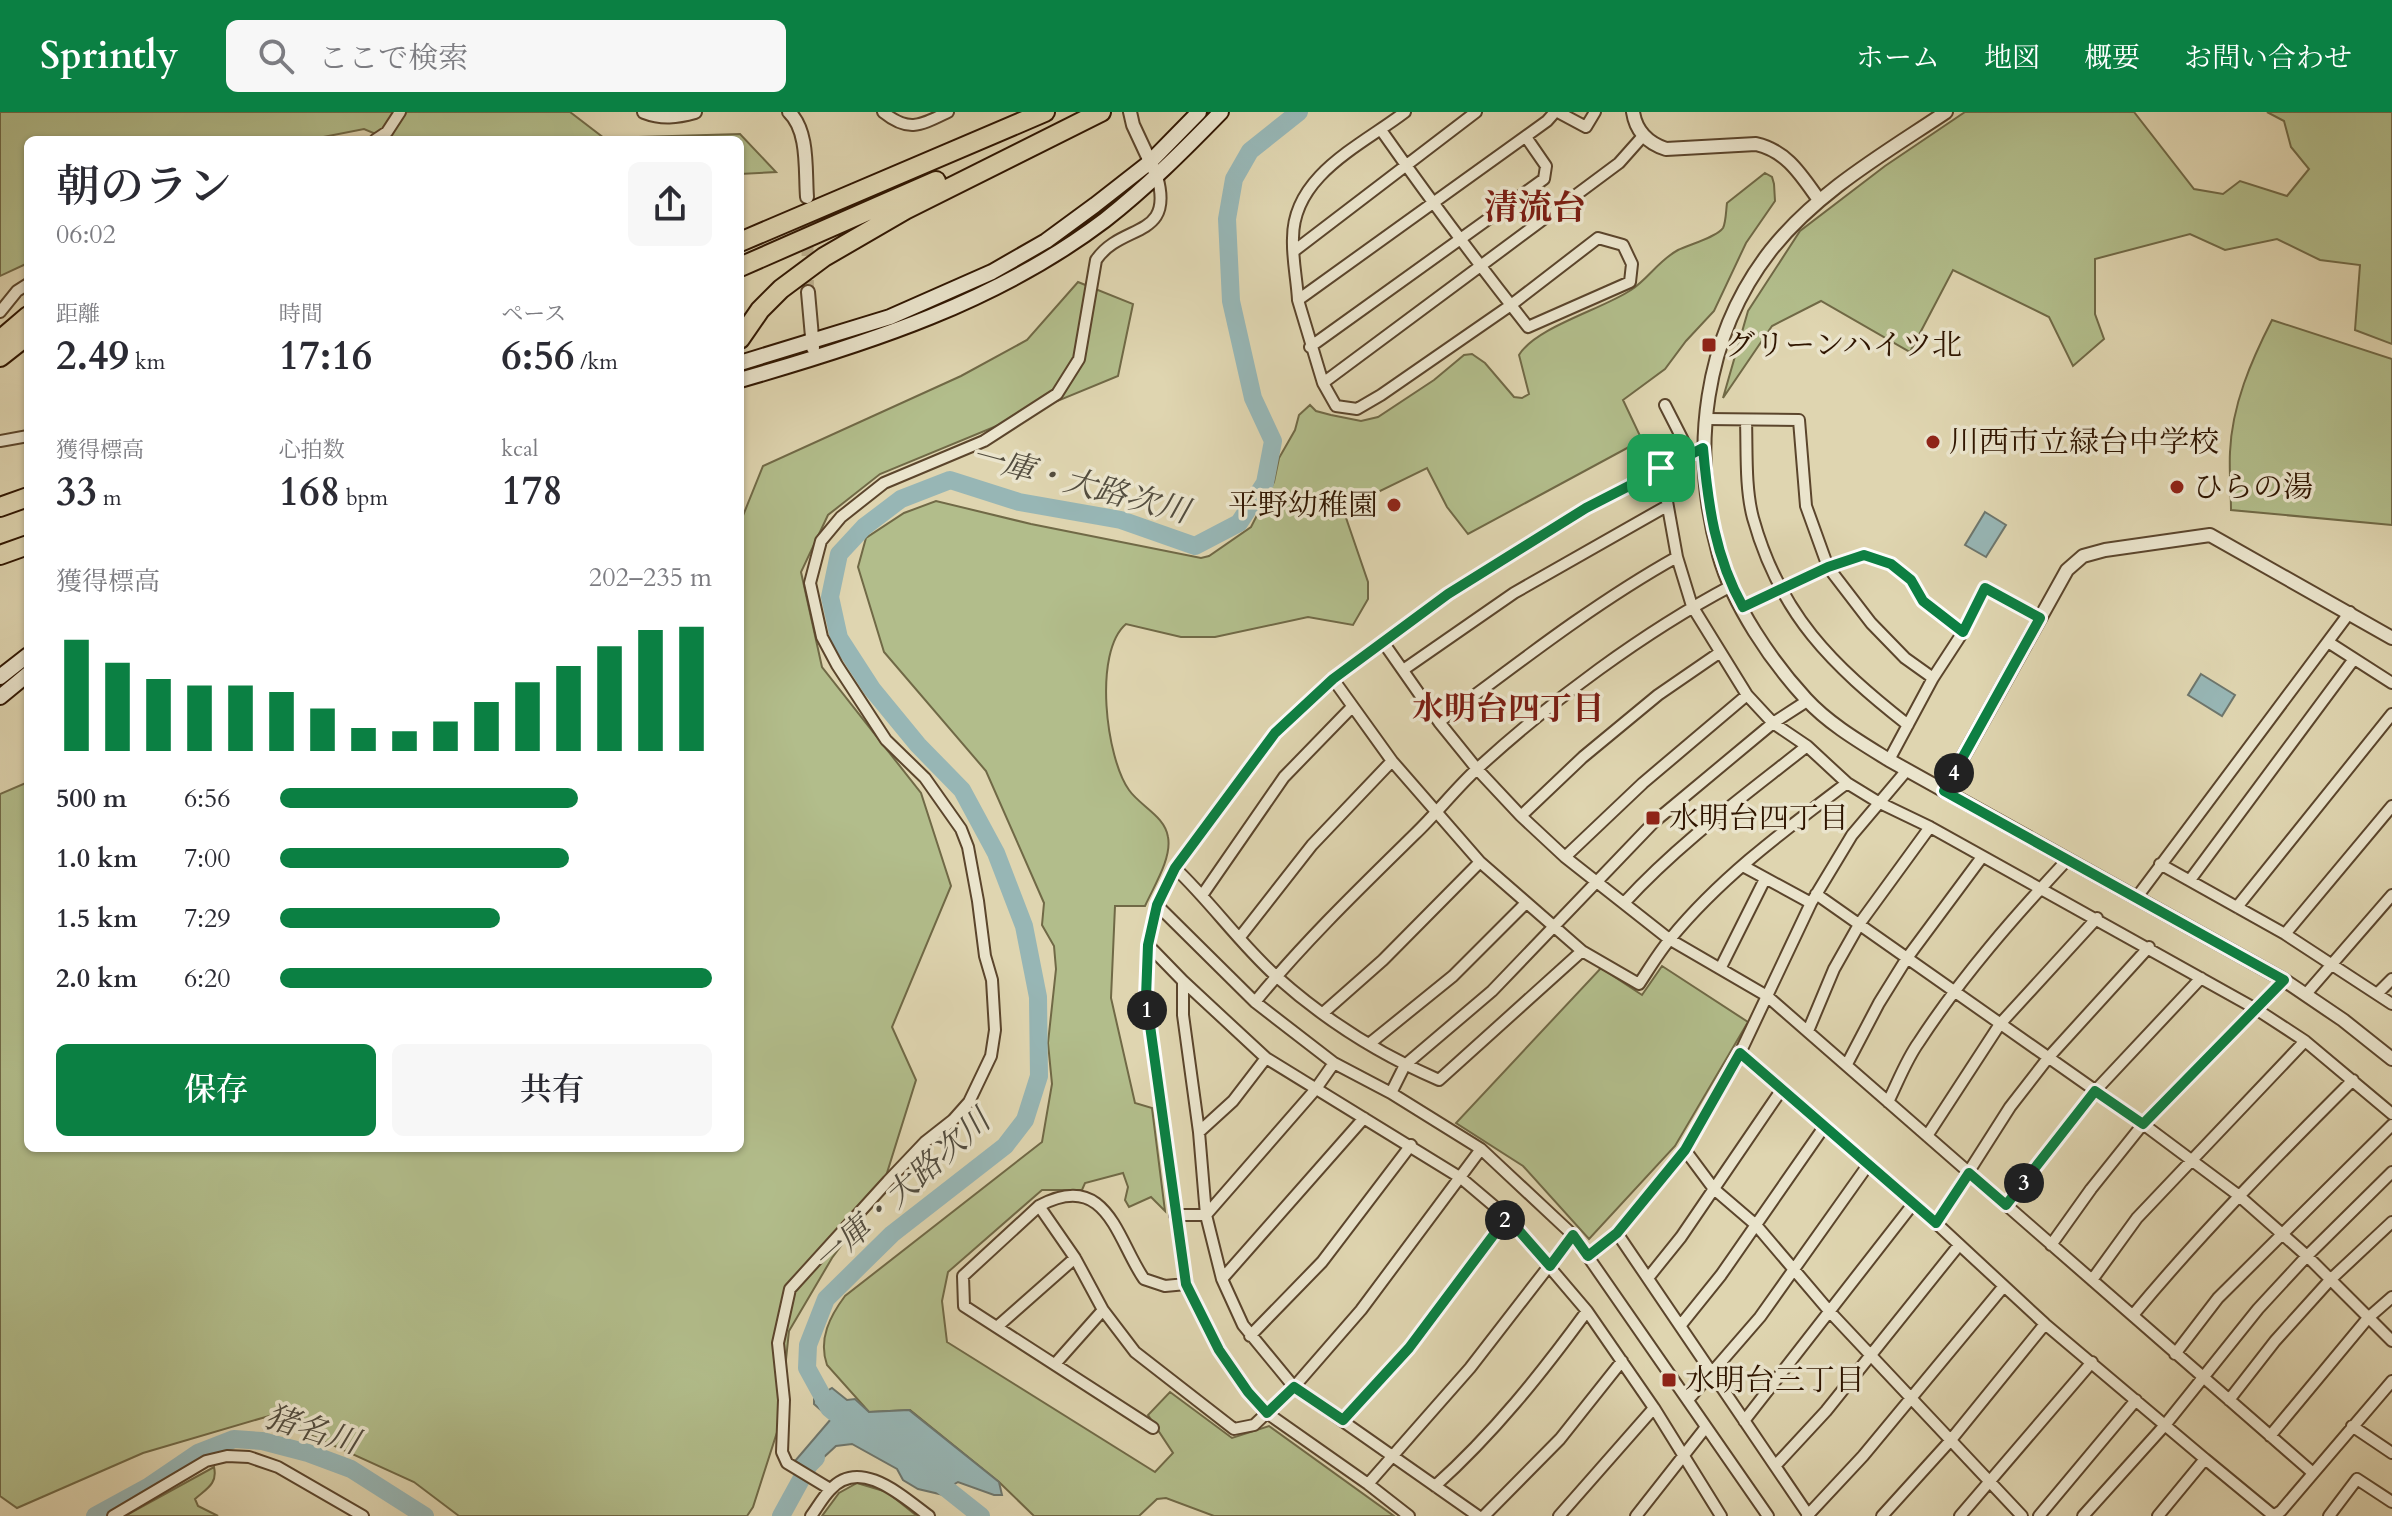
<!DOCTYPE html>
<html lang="ja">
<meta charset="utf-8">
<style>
body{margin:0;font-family:Cardo,"Noto Serif JP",serif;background:#f7f7f7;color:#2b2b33;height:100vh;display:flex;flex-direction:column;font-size:30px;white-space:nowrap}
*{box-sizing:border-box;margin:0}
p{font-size:26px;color:#7c7c81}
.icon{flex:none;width:44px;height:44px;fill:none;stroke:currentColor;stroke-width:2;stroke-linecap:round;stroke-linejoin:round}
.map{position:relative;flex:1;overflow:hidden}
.details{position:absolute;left:24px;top:24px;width:720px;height:1016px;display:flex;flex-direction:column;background:#fff;border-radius:12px;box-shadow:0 2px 6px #0004}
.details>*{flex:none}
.pin{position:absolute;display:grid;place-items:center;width:68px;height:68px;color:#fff;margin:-34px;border-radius:16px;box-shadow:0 4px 12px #0006}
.km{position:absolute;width:40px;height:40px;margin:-20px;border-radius:50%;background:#222;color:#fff;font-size:22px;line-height:40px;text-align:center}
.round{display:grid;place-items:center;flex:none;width:84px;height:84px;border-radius:12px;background:#f7f7f7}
.overview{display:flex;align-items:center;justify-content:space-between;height:136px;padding:0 32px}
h1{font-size:44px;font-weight:600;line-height:60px}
.stats{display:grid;grid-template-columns:repeat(3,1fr);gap:12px;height:136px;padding:8px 32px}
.stats div{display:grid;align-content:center}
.stats b{font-size:40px;font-weight:600}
.stats small{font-size:22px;font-weight:400}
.stats p{font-size:22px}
.chart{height:224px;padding:16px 32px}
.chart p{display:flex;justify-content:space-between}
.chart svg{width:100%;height:144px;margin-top:8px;stroke:#0b8043;stroke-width:6}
.primary-button{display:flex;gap:16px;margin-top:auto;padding:16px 32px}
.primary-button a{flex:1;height:92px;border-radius:12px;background:#0b8043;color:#fff;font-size:32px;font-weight:600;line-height:92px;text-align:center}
.primary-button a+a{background:#f7f7f7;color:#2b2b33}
ul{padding:0 32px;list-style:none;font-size:26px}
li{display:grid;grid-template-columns:128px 96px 1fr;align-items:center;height:60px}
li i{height:20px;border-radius:10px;background:#0b8043}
header{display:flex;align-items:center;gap:48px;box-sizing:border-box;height:112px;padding:0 40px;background:#0b8043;color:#fff}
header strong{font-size:38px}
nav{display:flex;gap:44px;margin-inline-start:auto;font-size:28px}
.search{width:560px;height:72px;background:#f7f7f7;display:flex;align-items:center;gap:20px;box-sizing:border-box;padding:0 28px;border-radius:12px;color:#7c7c81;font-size:30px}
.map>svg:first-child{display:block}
.green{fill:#b2bd8b;stroke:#706946;stroke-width:2}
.water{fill:#97b6b5;stroke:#6d766d;stroke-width:2}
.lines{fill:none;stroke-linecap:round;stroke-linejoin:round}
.river{stroke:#97b6b5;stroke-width:18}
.tertiary-tunnel{stroke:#bcaf8d;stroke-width:12;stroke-dasharray:12 6;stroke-linecap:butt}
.minor-casing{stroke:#5b452c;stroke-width:14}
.tertiary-casing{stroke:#5b452c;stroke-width:16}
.secondary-casing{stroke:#2f1500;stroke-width:18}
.motorway-casing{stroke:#2f1500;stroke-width:22}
.minor{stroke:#eae4cc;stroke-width:10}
.tertiary{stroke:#eae4cc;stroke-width:12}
.secondary{stroke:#eae4cc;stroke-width:14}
.motorway{stroke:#dfd5b0;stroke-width:18}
.route-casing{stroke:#fff;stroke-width:16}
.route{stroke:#0b8043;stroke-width:10}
.poi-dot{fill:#8f2418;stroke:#eae4cc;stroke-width:3}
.labels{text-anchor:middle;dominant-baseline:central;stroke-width:7;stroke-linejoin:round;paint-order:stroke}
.poi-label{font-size:30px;fill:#2f1500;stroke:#eae4cc;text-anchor:start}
.water-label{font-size:32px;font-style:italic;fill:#534d3f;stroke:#eae4cc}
.neighbourhood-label{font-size:32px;font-weight:bold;fill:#7a1f14;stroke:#eae4cc}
.quarter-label{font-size:34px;font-weight:bold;fill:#7a1f14;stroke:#eae4cc}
</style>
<header>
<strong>Sprintly</strong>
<div class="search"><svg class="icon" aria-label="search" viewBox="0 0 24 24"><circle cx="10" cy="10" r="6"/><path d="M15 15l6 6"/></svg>ここで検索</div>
<nav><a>ホーム</a><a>地図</a><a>概要</a><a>お問い合わせ</a></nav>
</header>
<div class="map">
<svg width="2392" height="1404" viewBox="0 0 2392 1404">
<rect width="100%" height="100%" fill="#dfd5b0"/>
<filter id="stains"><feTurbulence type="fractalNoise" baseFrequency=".0025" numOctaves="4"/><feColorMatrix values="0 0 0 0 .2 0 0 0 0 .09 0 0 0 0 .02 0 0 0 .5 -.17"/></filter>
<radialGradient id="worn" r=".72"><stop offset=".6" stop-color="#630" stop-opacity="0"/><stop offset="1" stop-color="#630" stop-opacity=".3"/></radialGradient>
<path class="green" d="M0 0H570L604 26 740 22 776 60 740 62V28H390L364 17 308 28H28V151L0 164Z
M1965 0H2134L2194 77 2223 82 2240 69 2287 84 2309 57 2291 35 2284 9 2267 0H2392V232L2355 218 2360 153 2320 148 2277 127 2225 138 2190 122 2095 147V202L2104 227 2073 254 2049 205 1953 158 1910 240 1821 189 1772 214 1723 286 1748 199 1800 119 1885 54Z
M1765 61 1772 65 1774 72 1775 89 1746 131 1714 199 1686 229 1665 257 1623 288 1642 328 1468 422 1447 395 1427 356 1343 397 1368 470V487L1353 513 1308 505 1215 525H1181L1126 512C1093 540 1106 646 1129 678 1140 694 1165 704 1168 725 1172 746 1154 774 1145 794H1115L1111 886 1135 991 1152 996 1165 1099 1151 1085 1129 1095 1125 1088 1128 1075 1123 1061 1085 1071 1082 1078H1042L948 1160 942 1189 947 1230 1155 1360 1173 1341 1148 1303 1170 1280 1232 1326 1269 1314 1394 1404H1214L1166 1386 1157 1387 1139 1404H1034L999 1370 910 1298 869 1300 827 1253C818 1227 830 1204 845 1184L1042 1030 1052 972 1048 931 1056 857 1054 834 1042 813 1044 791 986 659 884 540 858 455 866 426 904 401 936 389 1031 412 1201 446 1209 444 1251 415 1274 370 1279 346 1295 318 1299 303 1310 293 1316 299 1331 303 1361 309 1378 305 1434 268 1464 243 1472 242 1485 251 1514 285 1522 286 1529 282 1519 243C1536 215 1603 197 1631 178 1649 166 1658 149 1678 138 1688 133 1717 125 1723 116 1726 110 1726 98 1727 91Z
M1078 170 1133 192 1118 264 880 362 828 403 801 460 822 555 921 681 951 774 892 915 916 968 881 1080 832 1146 789 1219 779 1314 753 1395 747 1404H459L414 1370 269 1304 143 1341 17 1396 0 1384V682L28 670V1036H740V411L763 354 961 264 1027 228Z
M2272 208 2392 247V413L2231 398C2231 379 2229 359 2230 340 2232 293 2251 249 2272 208Z
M1662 854 1748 910 1675 1034 1589 1127 1523 1054 1456 1011 1601 856 1642 883Z
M214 1355C218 1372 206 1377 195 1387L198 1394 218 1404H125Z
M857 1371 887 1380 917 1404H822L839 1381Z"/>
<path class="water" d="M1985 400 2006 413 1986 445 1965 433Z
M2201 562 2235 583 2222 604 2188 583Z
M832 1276 847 1288 855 1287 869 1300 909 1298 999 1370 1002 1383H994L958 1370 953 1373 948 1384 918 1377 903 1368 897 1357 852 1332 836 1334 810 1358 795 1349 831 1307 814 1292V1287Z"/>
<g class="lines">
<path class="river" d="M835 1301 829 1296 807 1256 808 1233 826 1187 892 1122 1005 1034 1025 1008 1039 964 1038 885 1024 814 996 741 962 678 918 633 872 577 839 526 830 485 839 442 864 415 901 387 950 368 1019 390 1121 408 1195 434 1239 411 1265 371 1273 329 1253 286 1231 189 1227 107 1234 67 1250 39 1299 0
M933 1366 981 1404
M95 1404 148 1375 198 1341 234 1327 262 1329 308 1341 351 1357 425 1404
M781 1404 809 1353 816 1346"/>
<path class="tertiary-tunnel" d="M807 96 808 180"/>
<defs>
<path id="minor" d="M883 0C909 21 921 13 948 0
M1405 0C1362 33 1293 63 1293 126 1292 146 1297 168 1298 188L1547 9 1555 0
M1558 0 1586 15 1595 0
M375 28 387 20 400 0
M1294 139 1476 0
M1298 188 1323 271 1619 51 1643 24
M0 200 17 179 28 172
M1310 235 1544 67 1546 54 1526 25
M1323 271 1336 294 1357 297 1381 283 1511 193 1598 126 1623 133 1632 152 1630 170 1528 215C1477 150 1428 85 1381 18
M1665 293 1690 342
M1706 307 1799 308 1806 394 1828 455 1871 511 1905 546 1933 566
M1746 308C1747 339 1745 376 1753 406 1780 503 1832 553 1908 613
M0 329 28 324
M1661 356 1677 445 1692 494 1747 583 1773 611 1807 634 1847 671 1878 690 1930 715 2256 897 2305 929 2392 1002
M1743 495 1828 455 1864 443 1891 452 1911 468 1923 489 1963 520
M1383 530 1439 610 1477 657 1521 704 1565 745 1669 827 1767 884 2313 1361
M2328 530 2392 571
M1403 558 1514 481 1667 394
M1333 567 1392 649 1480 750 1582 839 1639 872C1649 857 1659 840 1671 826 1721 765 1785 718 1847 671
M1439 610C1517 552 1593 492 1677 445
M1889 648 1933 566 1963 520 1985 476 2040 506
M1521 704 1583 645 1658 583 1719 541
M1565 745 1643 671 1747 583
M2160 752 2285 822 2392 892
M1743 754 1811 791
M1175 756C1211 790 1240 832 1277 865 1324 907 1381 943 1439 968L1582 839
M2190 768 2354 547
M1203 782 1284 665 1352 595
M1816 782 2143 1012 2238 1083 2307 1144 2392 1229
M2137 785 2350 500
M1624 791C1679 731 1744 684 1807 634
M1157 793 1255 890 1334 951 1391 981 1481 1037 1573 1123 1768 1404
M2237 795 2392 602
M2285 822 2392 694
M1240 825 1312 733 1392 649
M1148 833 1183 869V903L1199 1020 1206 1103 1222 1167 1243 1213 1294 1275 1478 1404
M1721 855 1765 767
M1183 869 1266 946 1461 1066 1507 1105 1587 1199 1654 1296 1721 1404
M2378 881 2392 867
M2306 882 2392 783
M1255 890C1304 830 1360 776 1415 722 1437 701 1456 676 1478 656 1551 589 1644 520 1731 474
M1323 901 1383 848 1480 750
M1808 919 1834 857 1860 811 1930 715
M1369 932 1453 864 1526 791
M1740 941 1936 1111 2045 1212 2205 1347
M1847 952 1879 891 1907 846 1982 745
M1391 981 1405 953 1492 879 1654 710 1773 611 1807 589
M1888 990C1898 970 1906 948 1919 930 1962 864 2014 805 2067 748
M1199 1020 1233 989 1266 946
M1927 1024 2000 912 2097 806
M1685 1038 1714 1077 1756 1113 1830 1200 2022 1404
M2006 1093 2095 979 2201 866
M1039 1094 1075 1146 1103 1198 1135 1240 1234 1317 1254 1313 1294 1275 1361 1198 1481 1037
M1175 1103H1206L1315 978 1334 951
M1936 1111 2010 995 2048 946 2149 835
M1617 1121 1685 1038 1740 941 1811 791 1852 723 1907 658
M2051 1133 2091 1077 2143 1012 2284 868
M1588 1144 1617 1121 1809 1404
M1648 1166 1681 1125 1782 977
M1222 1167 1364 1006
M2092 1168 2137 1106 2305 929
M2133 1203C2202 1120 2277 1044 2353 968
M998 1214 1075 1146
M1680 1214 1721 1163 1824 1015
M1250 1224 1322 1150 1411 1033
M2175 1242 2218 1186 2392 1013
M1055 1252 1103 1198
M1688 1288 1760 1205 1868 1053
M2229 1288 2275 1229 2330 1168 2392 1110
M1343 1308 1409 1236 1507 1105
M1744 1309 1913 1092
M2352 1314 2392 1341
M1153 1316 964 1194 963 1164 1039 1094C1107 1057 1117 1128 1144 1167L1165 1174 1186 1172
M2270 1324 2368 1206 2392 1185
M1775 1354 1826 1299 1959 1133
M1368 1372 1470 1256 1573 1123
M1435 1374C1493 1322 1541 1262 1587 1199
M830 1377 787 1351 782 1340 784 1288 778 1231 790 1177 888 1069 925 1030 953 1008 969 990 991 944 995 918 992 868 985 844 978 789 968 735 961 717 925 666 886 628 837 553 822 525 810 471 821 429 841 405 884 371 984 329 1057 282 1079 247 1096 148C1122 110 1175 128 1157 64
M113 1404 206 1349 227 1344 249 1345 278 1355 363 1404
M811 1404C817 1396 823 1385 830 1378 860 1344 903 1385 929 1404
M1409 1404 1368 1372 1267 1301 1248 1280 1219 1238 1186 1172 1146 885 1148 833 1157 793 1175 756 1275 621 1333 567 1448 482 1586 396 1703 336
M1484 1404 1560 1327 1622 1249
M1559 1404 1654 1296
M1636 1404 1706 1315
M1807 1404 1863 1344 2004 1174
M1882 1404 1950 1329 2045 1212
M1960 1404 2092 1250
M2039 1404 2136 1288
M2083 1404 2165 1313 2258 1197 2307 1144 2392 1060
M2158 1404 2205 1347 2274 1404
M2273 1404 2281 1399 2392 1269
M2329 1404 2357 1367 2392 1390"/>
<path id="tertiary" d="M644 0C662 7 677 5 695 0
M789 0C809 19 805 58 807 85
M1130 0 1133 13 1154 58
M1633 0C1636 20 1648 31 1666 37L1756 32C1787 39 1801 63 1819 88
M1946 0C1885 41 1818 79 1771 138 1703 225 1690 339 1719 443 1733 493 1771 549 1806 587 1829 612 1860 630 1889 648L2284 868 2343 908 2392 947
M808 180 813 236
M1944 679 2067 458 2083 444 2105 438 2210 423 2392 526"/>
<path id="secondary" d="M740 251 890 205 992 160 1046 129 1095 93 1150 50 1199 0
M740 268C869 231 997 190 1105 108 1147 75 1184 38 1221 0
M0 565 28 543
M0 585 28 562"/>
<path id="motorway" d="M740 130 1045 0
M740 155 936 69
M740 227 760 198 781 177 824 145 905 98 1101 0
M0 228 28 204
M0 245 28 223
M0 395 28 385
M0 443 28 433"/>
</defs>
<use href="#minor" class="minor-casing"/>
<use href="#tertiary" class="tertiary-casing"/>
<use href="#secondary" class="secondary-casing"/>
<use href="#motorway" class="motorway-casing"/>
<use href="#minor" class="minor"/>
<use href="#tertiary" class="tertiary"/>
<use href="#secondary" class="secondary"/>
<use href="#motorway" class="motorway"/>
</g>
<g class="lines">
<defs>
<path id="route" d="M1703 336C1708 393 1715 445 1743 495L1828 455 1864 443 1891 452 1911 468 1923 489 1963 520 1985 476 2040 506 1944 679 2284 868 2143 1012 2095 979 2006 1093 1969 1061 1936 1111 1740 941 1685 1038 1617 1121 1588 1144 1573 1123 1550 1154 1507 1105 1409 1236 1343 1308 1294 1275 1267 1301 1248 1280 1219 1238 1186 1172 1146 885 1148 833 1157 793 1175 756 1275 621 1333 567 1448 482 1586 396Z"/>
</defs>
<use href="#route" class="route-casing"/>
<use href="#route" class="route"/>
</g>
<g class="poi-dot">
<rect x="1701" y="225" width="16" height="16" rx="4"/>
<circle cx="1933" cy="330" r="8"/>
<circle cx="2177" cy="375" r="8"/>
<circle cx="1394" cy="393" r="8"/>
<rect x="1645" y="698" width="16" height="16" rx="4"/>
<rect x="1661" y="1260" width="16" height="16" rx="4"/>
</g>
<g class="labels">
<g class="poi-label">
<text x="1725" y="233">グリーンハイツ北</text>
<text x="1949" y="330">川西市立緑台中学校</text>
<text x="2193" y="375">ひらの湯</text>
<text x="1378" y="393" text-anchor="end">平野幼稚園</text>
<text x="1669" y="706">水明台四丁目</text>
<text x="1685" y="1268">水明台三丁目</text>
</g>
<g class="water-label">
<text transform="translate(1080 372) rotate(15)">一庫・大路次川</text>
<text transform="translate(902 1079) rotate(-42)">一庫・大路次川</text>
<text transform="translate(312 1318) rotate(17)">猪名川</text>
</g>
<g class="neighbourhood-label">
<text x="1508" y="597">水明台四丁目</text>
</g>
<g class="quarter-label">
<text x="1535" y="96">清流台</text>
</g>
</g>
<rect width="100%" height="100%" filter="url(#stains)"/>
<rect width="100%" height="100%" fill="url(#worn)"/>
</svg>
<div class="pin" style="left:1661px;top:356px;background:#1e9e55"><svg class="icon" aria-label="arrive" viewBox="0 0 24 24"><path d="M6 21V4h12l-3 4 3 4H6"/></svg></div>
<b class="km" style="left:1147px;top:898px">1</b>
<b class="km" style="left:1505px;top:1108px">2</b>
<b class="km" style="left:2024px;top:1071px">3</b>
<b class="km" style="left:1954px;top:661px">4</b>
<section class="details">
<div class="overview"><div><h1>朝のラン</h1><p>06:02</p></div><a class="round"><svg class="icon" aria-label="share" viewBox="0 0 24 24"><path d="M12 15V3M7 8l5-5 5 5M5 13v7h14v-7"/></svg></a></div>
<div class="stats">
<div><p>距離</p><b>2.49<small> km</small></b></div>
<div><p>時間</p><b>17:16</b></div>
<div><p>ペース</p><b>6:56<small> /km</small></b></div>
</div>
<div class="stats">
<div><p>獲得標高</p><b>33<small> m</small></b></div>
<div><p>心拍数</p><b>168<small> bpm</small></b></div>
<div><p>kcal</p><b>178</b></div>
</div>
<div class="chart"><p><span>獲得標高</span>202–235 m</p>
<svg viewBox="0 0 160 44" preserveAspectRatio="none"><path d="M5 44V10M15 44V17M25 44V22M35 44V24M45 44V24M55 44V26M65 44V31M75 44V37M85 44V38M95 44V35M105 44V29M115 44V23M125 44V18M135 44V12M145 44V7M155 44V6"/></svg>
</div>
<ul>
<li><b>500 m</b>6:56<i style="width:69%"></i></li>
<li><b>1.0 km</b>7:00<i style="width:67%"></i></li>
<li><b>1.5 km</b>7:29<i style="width:51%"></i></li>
<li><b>2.0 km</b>6:20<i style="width:100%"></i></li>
</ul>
<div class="primary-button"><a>保存</a><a>共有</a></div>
</section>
</div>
